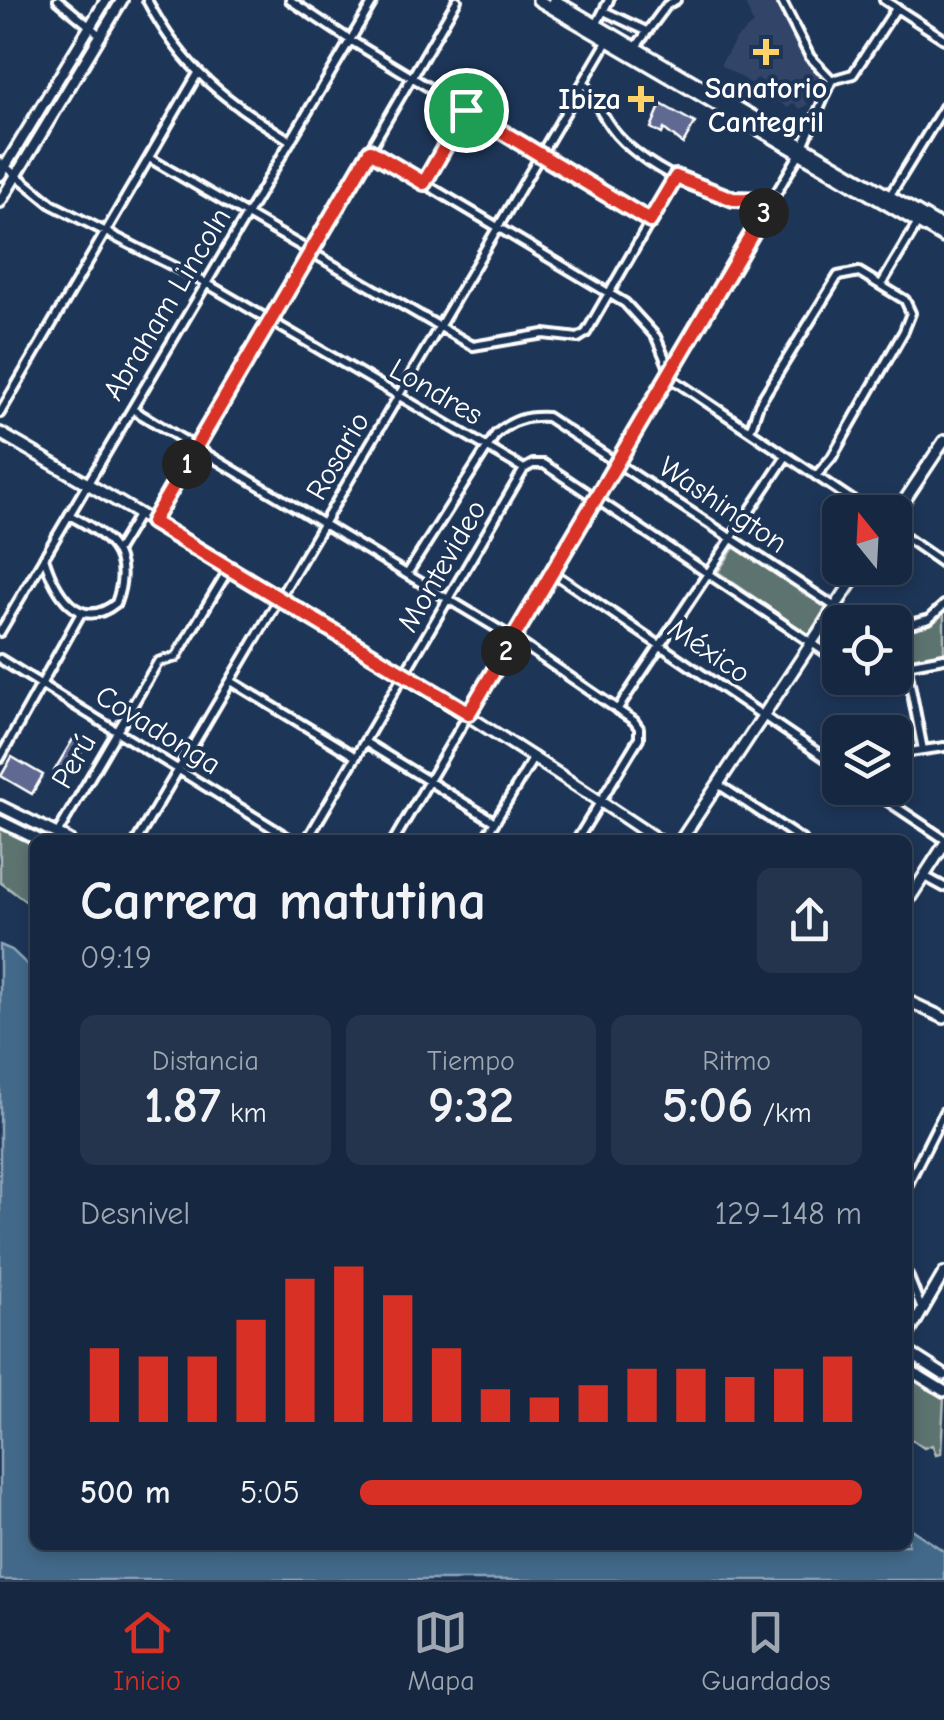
<!DOCTYPE html>
<html lang="es">
<meta charset="utf-8">
<style>
body{margin:0;font-family:"Comic Neue",sans-serif;background:#23344c;color:#f1f3f6;height:100vh;display:flex;flex-direction:column;font-size:38px;white-space:nowrap}
*{box-sizing:border-box;margin:0}
p{font-size:32px;color:#9ea6b1}
.icon{flex:none;width:55px;height:55px;fill:none;stroke:currentColor;stroke-width:2;stroke-linecap:round;stroke-linejoin:round}
.map{position:relative;flex:1;overflow:hidden}
.sheet{position:absolute;left:30px;top:835px;width:882px;height:715px;display:flex;flex-direction:column;background:#162841;border-radius:15px;box-shadow:0 5px 15px #0003,0 0 0 2px #35445a}
.sheet>*{flex:none}
.needle{width:65px;rotate:342deg}
.tools{position:absolute;left:822px;top:495px;display:grid;gap:20px}
.tools a{display:grid;place-items:center;width:90px;height:90px;border-radius:15px;background:#162841;box-shadow:0 5px 15px #0003,0 0 0 2px #35445a;font-size:50px}
.pin{position:absolute;display:grid;place-items:center;width:85px;height:85px;color:#fff;margin:-42px;border:5px solid #fff;border-radius:50%;box-shadow:0 2px 10px #0007}
.km{position:absolute;width:50px;height:50px;margin:-25px;border-radius:50%;background:#222;color:#fff;font-size:28px;line-height:50px;text-align:center}
.round{display:grid;place-items:center;flex:none;width:105px;height:105px;border-radius:15px;background:#23344c}
.head{display:flex;align-items:center;justify-content:space-between;height:170px;padding:0 50px}
h1{font-size:55px;font-weight:700;line-height:75px}
.stats{display:grid;grid-template-columns:repeat(3,1fr);gap:15px;height:170px;padding:10px 50px}
.stats div{display:grid;align-content:center;border-radius:15px;background:#23344c;text-align:center}
.stats b{font-size:50px;font-weight:700}
.stats small{font-size:28px;font-weight:400}
.stats p{font-size:28px}
.chart{height:280px;padding:20px 50px}
.chart p{display:flex;justify-content:space-between}
.chart svg{width:100%;height:180px;margin-top:10px;stroke:#d93025;stroke-width:6}
ul{padding:0 50px;list-style:none;font-size:32px}
li{display:grid;grid-template-columns:160px 120px 1fr;align-items:center;height:75px}
li i{height:25px;border-radius:12px;background:#d93025}
.dock{display:flex;justify-content:space-around;align-items:center;height:140px;border-top:2px solid #35445a;background:#162841;font-size:28px;color:#9ea6b1}
.dock a{display:grid;justify-items:center;gap:5px}
.dock .current{color:#d93025}
.map>svg:first-child{display:block}
.built{fill:#304568}
.green{fill:#5d736f;stroke:#aeb9b7;stroke-width:2.5}
.water{fill:#426989;stroke:#8ea5b8;stroke-width:2.5}
.building{fill:#5e6991;stroke:#fff;stroke-width:2.5}
.lines{fill:none;stroke-linecap:round;stroke-linejoin:round}
.street-casing{stroke:#fff;stroke-width:14}
.secondary-casing{stroke:#fff;stroke-width:16}
.street{stroke:#1d3557;stroke-width:6}
.secondary{stroke:#1d3557;stroke-width:9}
.route-casing{stroke:#fff;stroke-width:20}
.route{stroke:#d93025;stroke-width:12}
.poi-dot{fill:#ffd166;stroke:#1d3557;stroke-width:4}
.labels{text-anchor:middle;dominant-baseline:central;stroke-width:8;stroke-linejoin:round;paint-order:stroke}
.poi-label{font-size:30px;font-weight:bold;fill:#fff;stroke:#1d3557}
.street-label{font-size:30px;fill:#fff;stroke:#1d3557}
</style>
<div class="map">
<svg width="944" height="1580" viewBox="0 0 944 1580">
<rect width="100%" height="100%" fill="#1d3557"/>
<filter id="ink" filterUnits="userSpaceOnUse"><feTurbulence type="fractalNoise" baseFrequency=".01" numOctaves="2"/><feDisplacementMap in="SourceGraphic" scale="20" xChannelSelector="R" yChannelSelector="G"/><feConvolveMatrix kernelMatrix="1 2 1 2 8 2 1 2 1" color-interpolation-filters="sRGB"/></filter>
<g filter="url(#ink)">
<path class="built" d="M744 0H777L790 29 821 80 803 96 808 104 800 109 794 103 788 108 776 100 773 104 765 99 769 86 757 78 752 84 720 65 736 39 753 24Z"/>
<path class="green" d="M735 546 826 607 809 635 718 572Z
M944 613V652L910 659 905 631Z
M0 826 35 845V908L0 882Z
M908 1375 944 1397 941 1454 936 1455 932 1445 924 1448 908 1437Z"/>
<path class="water" d="M0 945 12 950 35 972V1545H908V1527L944 1551V1580H0Z"/>
<path class="building" d="M661 104 695 123 683 144 664 129 662 134 651 128Z
M73 739 85 746 66 779 54 771Z
M12 757 43 775 32 794 1 776Z"/>
<g class="lines">
<defs>
<path id="street" d="M58 0 100 35
M147 0C184 71 225 100 291 141
M290 0 350 40 650 221
M781 0 810 57 832 80
M884 0 944 39
M604 11 646 31
M595 27 609 0
M635 48 667 5 676 0
M832 80 853 74 895 10
M584 82C595 99 603 119 617 135 649 171 723 206 772 200
M370 151 625 303 656 337 674 380 870 512
M149 158 473 346 544 334 578 338 586 333 676 177
M0 162 53 205 206 283 524 469 533 464H544L840 662
M423 183 466 111
M887 200 944 107
M881 285 919 221
M132 409 513 638 634 721 639 728V738L577 840
M0 413 197 75
M750 431 759 404 838 276 859 272 905 300 911 313 904 331 832 457 816 476
M152 522 457 0
M895 530 944 564
M117 550 139 514
M44 557C54 590 78 634 116 603 134 554 108 535 69 515
M552 572 840 768
M407 574 496 434C513 420 525 416 547 417L858 622
M899 627 923 750
M895 628 929 619 944 605
M0 632 374 0
M0 659 292 840
M895 667 944 658
M231 681 356 757
M617 710 785 458
M365 742 495 822
M895 754 944 747
M0 758 81 613
M718 784 802 840
M868 788 944 839
M57 834 158 662 176 657 230 567
M137 840 607 42
M307 840 524 469
M394 840 800 153 832 80
M484 840 534 757
M924 876 944 887
M908 1184 944 1112
M908 1275 922 1310"/>
<path id="secondary" d="M538 0 944 238
M554 0 944 228
M0 175 106 0
M0 202 122 0
M0 433C224 562 444 696 658 840
M895 515 944 441
M0 806 69 840
M0 821 39 840
M681 840 861 568
M908 901 944 845
M908 1001 944 1018
M908 1335 944 1273
M908 1352 944 1375
M908 1369 944 1391"/>
</defs>
<use href="#street" class="street-casing"/>
<use href="#secondary" class="secondary-casing"/>
<use href="#street" class="street"/>
<use href="#secondary" class="secondary"/>
</g>
</g>
<g class="lines" filter="url(#ink)">
<defs>
<path id="route" d="M466 110 650 221 676 177 733 199 772 200 469 713 152 522 370 151 424 183Z"/>
</defs>
<use href="#route" class="route-casing"/>
<use href="#route" class="route"/>
</g>
<g class="poi-dot">
<path d="M761 37h10v10h10v10h-10v10h-10v-10h-10v-10h10z"/>
<path d="M636 84h10v10h10v10h-10v10h-10v-10h-10v-10h10z"/>
</g>
<g class="labels">
<g class="poi-label">
<text x="766" y="88">Sanatorio<tspan x="766" dy="34">Cantegril</tspan></text>
<text x="621" y="99" text-anchor="end">Ibiza</text>
</g>
<g class="street-label">
<text transform="translate(167 304) rotate(-59)">Abraham Lincoln</text>
<text transform="translate(436 392) rotate(30)">Londres</text>
<text transform="translate(338 456) rotate(-60)">Rosario</text>
<text transform="translate(723 505) rotate(34)">Washington</text>
<text transform="translate(442 566) rotate(-60)">Montevideo</text>
<text transform="translate(709 651) rotate(34)">México</text>
<text transform="translate(158 730) rotate(32)">Covadonga</text>
<text transform="translate(74 761) rotate(-60)">Perú</text>
</g>
</g>
</svg>
<div class="tools">
<a><svg class="needle" viewBox="-14 -14 28 28"><path d="M0-13l5 13h-10z" fill="#e53935"/><path d="M0 13l5-13h-10z" fill="#9ea6b1"/></svg></a>
<a><svg class="icon" aria-label="locate" viewBox="0 0 24 24"><circle cx="12" cy="12" r="6"/><path d="M12 2v4M12 18v4M2 12h4M18 12h4"/></svg></a>
<a><svg class="icon" aria-label="layers" viewBox="0 0 24 24"><path d="M12 4l9 5-9 5-9-5zM3 14l9 5 9-5"/></svg></a>
</div>
<div class="pin" style="left:466px;top:110px;background:#1e9e55"><svg class="icon" aria-label="arrive" viewBox="0 0 24 24"><path d="M6 21V4h12l-3 4 3 4H6"/></svg></div>
<b class="km" style="left:187px;top:464px">1</b>
<b class="km" style="left:506px;top:651px">2</b>
<b class="km" style="left:764px;top:213px">3</b>
<section class="sheet">
<div class="head"><div><h1>Carrera matutina</h1><p>09:19</p></div><a class="round"><svg class="icon" aria-label="share" viewBox="0 0 24 24"><path d="M12 15V3M7 8l5-5 5 5M5 13v7h14v-7"/></svg></a></div>
<div class="stats">
<div><p>Distancia</p><b>1.87<small> km</small></b></div>
<div><p>Tiempo</p><b>9:32</b></div>
<div><p>Ritmo</p><b>5:06<small> /km</small></b></div>
</div>
<div class="chart"><p><span>Desnivel</span>129–148 m</p>
<svg viewBox="0 0 160 44" preserveAspectRatio="none"><path d="M5 44V26M15 44V28M25 44V28M35 44V19M45 44V9M55 44V6M65 44V13M75 44V26M85 44V36M95 44V38M105 44V35M115 44V31M125 44V31M135 44V33M145 44V31M155 44V28"/></svg>
</div>
<ul>
<li><b>500 m</b>5:05<i style="width:100%"></i></li>
</ul>
</section>
</div>
<nav class="dock">
<a class="current"><svg class="icon" aria-label="home" viewBox="0 0 24 24"><path d="M3 11l9-7 9 7M6 9v11h12V9"/></svg>Inicio</a>
<a><svg class="icon" aria-label="map" viewBox="0 0 24 24"><path d="M3 6l6-2 6 2 6-2v14l-6 2-6-2-6 2zM9 4v14M15 6v14"/></svg>Mapa</a>
<a><svg class="icon" aria-label="saved" viewBox="0 0 24 24"><path d="M7 4h10v16l-5-4-5 4z"/></svg>Guardados</a>
</nav>
